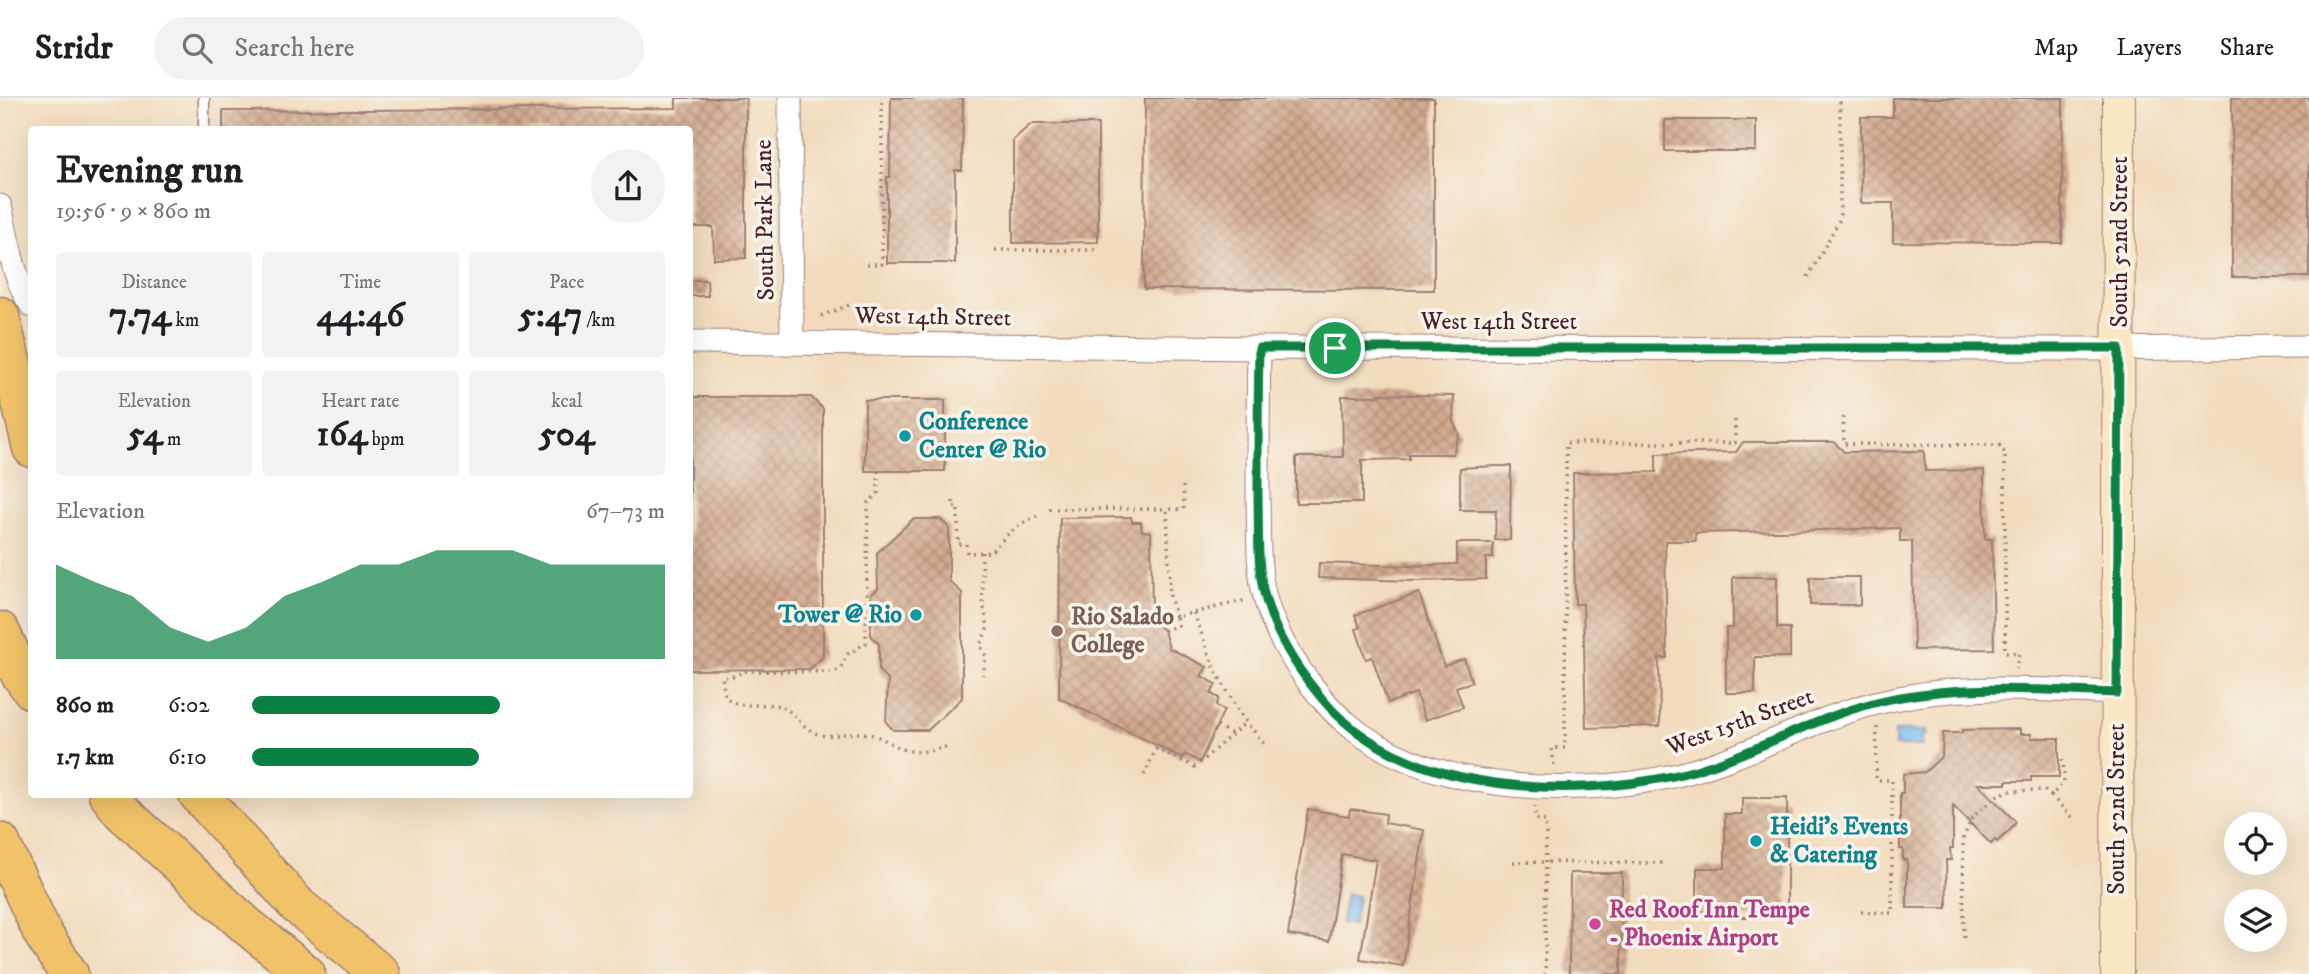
<!DOCTYPE html>
<meta charset="utf-8">
<style>
body{margin:0;font-family:"IM FELL DW Pica",serif;background:#f2f2f2;color:#202124;height:100vh;display:flex;flex-direction:column;font-size:26px;white-space:nowrap}
*{box-sizing:border-box;margin:0}
p{font-size:23px;color:#757577}
.icon{flex:none;width:38px;height:38px;fill:none;stroke:currentColor;stroke-width:2;stroke-linecap:round;stroke-linejoin:round}
.map{position:relative;flex:1;overflow:hidden}
.drawer{position:absolute;left:28px;top:28px;width:665px;height:672px;display:flex;flex-direction:column;background:#fff;border-radius:7px;box-shadow:0 7px 28px #0002}
.drawer>*{flex:none}
.controls{position:absolute;left:2224px;top:714px;display:grid;gap:14px}
.controls a{display:grid;place-items:center;width:63px;height:63px;border-radius:50%;background:#fff;box-shadow:0 7px 28px #0002;font-size:35px}
.pin{position:absolute;display:grid;place-items:center;width:60px;height:60px;color:#fff;margin:-30px;border:4px solid #fff;border-radius:50%;box-shadow:0 2px 7px #0007}
.round{display:grid;place-items:center;flex:none;width:74px;height:74px;border-radius:37px;background:#f2f2f2}
.headline{display:flex;align-items:center;justify-content:space-between;height:119px;padding:0 28px}
h1{font-size:38px;font-weight:700;line-height:52px}
.figures{display:grid;grid-template-columns:repeat(3,1fr);gap:10px;height:119px;padding:7px 28px}
.figures div{display:grid;align-content:center;border-radius:7px;background:#f2f2f2;text-align:center}
.figures b{font-size:35px;font-weight:700}
.figures small{font-size:19px;font-weight:400}
.figures p{font-size:19px}
.chart{height:196px;padding:14px 28px}
.chart p{display:flex;justify-content:space-between}
.chart svg{width:100%;height:126px;margin-top:7px;fill:#0b8043;opacity:.7}
ul{padding:0 28px;list-style:none;font-size:23px}
li{display:grid;grid-template-columns:112px 84px 1fr;align-items:center;height:52px}
li i{height:18px;border-radius:9px;background:#0b8043}
header{display:flex;align-items:center;gap:42px;box-sizing:border-box;height:98px;padding:0 35px;background:#fff;border-bottom:2px solid #e0e0e0}
header strong{font-size:33px}
nav{display:flex;gap:38px;margin-inline-start:auto;font-size:24px}
.search{width:490px;height:63px;background:#f2f2f2;display:flex;align-items:center;gap:18px;box-sizing:border-box;padding:0 24px;border-radius:38px;color:#757577;font-size:26px}
.map>svg:first-child{display:block}
.water{fill:#79bcef;stroke:#626e8d;stroke-width:2}
.building{fill:url(#building-cross-hatch)}
.lines{fill:none;stroke-linecap:round;stroke-linejoin:round}
.service-casing{stroke:#9e7d74;stroke-width:13}
.minor-casing{stroke:#9e7d74;stroke-width:25}
.secondary-casing{stroke:#9e7d74;stroke-width:34}
.motorway-casing{stroke:#9e7d74;stroke-width:41}
.path{stroke:#9e7d74;stroke-width:3.5;stroke-dasharray:2 5;stroke-linecap:butt}
.service{stroke:#fff;stroke-width:10}
.minor{stroke:#fff;stroke-width:23}
.secondary{stroke:#f9e7c3;stroke-width:32}
.motorway{stroke:#f0c369;stroke-width:38}
.route-casing{stroke:#fff;stroke-width:14}
.route{stroke:#0b8043;stroke-width:9}
.culture-dot{fill:#0f9aa8;stroke:#f7f3e8;stroke-width:2.5}
.education-dot{fill:#8d6e63;stroke:#f7f3e8;stroke-width:2.5}
.hotel-dot{fill:#d1479c;stroke:#f7f3e8;stroke-width:2.5}
.labels{text-anchor:middle;dominant-baseline:central;stroke-width:7;stroke-linejoin:round;paint-order:stroke}
.street-label{font-size:24px;fill:#4a1f2b;stroke:#f7f3e8}
.culture-label{font-size:24px;font-weight:bold;fill:#0d838f;stroke:#f7f3e8;text-anchor:start}
.education-label{font-size:24px;font-weight:bold;fill:#785e54;stroke:#f7f3e8;text-anchor:start}
.hotel-label{font-size:24px;font-weight:bold;fill:#b23c85;stroke:#f7f3e8;text-anchor:start}
</style>
<header>
<strong>Stridr</strong>
<div class="search"><svg class="icon" aria-label="search" viewBox="0 0 24 24"><circle cx="10" cy="10" r="6"/><path d="M15 15l6 6"/></svg>Search here</div>
<nav><a>Map</a><a>Layers</a><a>Share</a></nav>
</header>
<div class="map">
<svg width="2309" height="876" viewBox="0 0 2309 876">
<defs>
<pattern id="building-cross-hatch" width="8" height="8" patternUnits="userSpaceOnUse" patternTransform="scale(1.75)"><rect width="8" height="8" fill="#d3aa8f"/><path d="M0 0l8 8M0 8l8-8" fill="none" stroke="#ad8a75"/></pattern>
</defs>
<rect width="100%" height="100%" fill="#f7f3e8"/>
<filter id="ink" filterUnits="userSpaceOnUse"><feTurbulence type="fractalNoise" baseFrequency=".0143" numOctaves="2"/><feDisplacementMap in="SourceGraphic" scale="14" xChannelSelector="R" yChannelSelector="G"/><feConvolveMatrix kernelMatrix="1 2 1 2 8 2 1 2 1" color-interpolation-filters="sRGB"/></filter>
<filter id="wash" filterUnits="userSpaceOnUse"><feTurbulence type="fractalNoise" baseFrequency=".00686" numOctaves="4" result="noise"/><feDisplacementMap in="SourceGraphic" scale="28" xChannelSelector="R" yChannelSelector="G"/><feGaussianBlur stdDeviation="1.57" result="paint"/><feColorMatrix in="noise" values="0 0 0 0 0 0 0 0 0 0 0 0 0 0 0 0 0 1.4 0 .05"/><feComposite in="paint" operator="in"/></filter>
<g filter="url(#wash)">
<rect width="100%" height="100%" fill="#f2dbbd"/>
<path class="water" d="M1895 633H1926V637H1922V648H1895Z
M1346 796 1358 798 1353 827 1341 825Z"/>
<g id="blocks">
<path class="building" d="M676 0H746V160L714 161 713 129H690V32H223V13L676 10Z
M891 0H963L962 72H955V165H887V79H890Z
M1145 0H1434V192L1144 191Z
M1893 0H2063L2062 145 1893 144V105H1861V19H1893Z
M2232 0H2309V179H2232Z
M1665 22H1756V53H1665Z
M1031 26H1098V144L1013 145V42Z
M690 182H707L708 198H690Z
M1379 296 1454 298 1453 324 1459 336 1453 356H1409V361L1362 362V405H1296V359H1343L1342 298H1379Z
M690 299H811L823 311V559L810 571 690 572Z
M865 302H945V373H865Z
M1743 344H1834L1844 354 1924 353 1925 373 1984 372 1985 441H1992L1994 551 1914 552 1912 443H1900V430L1695 435 1696 443H1665L1667 560H1659L1660 628 1586 630 1583 506H1575L1573 375 1656 374V356L1736 354Z
M1496 368H1511L1510 442H1495L1496 412H1460V370Z
M1131 419 1132 424H1141L1142 433 1151 434 1152 521 1164 533 1169 550 1207 569 1201 578 1216 586 1211 596 1219 600 1216 608 1224 612 1200 664 1185 656 1183 660 1059 600 1060 420Z
M913 421H940L949 430V483L962 495V600L928 632H893L886 624 888 582 879 573V546L871 538V496L878 491 877 455Z
M1457 445H1493V460H1486V481L1415 483 1318 480 1319 465 1409 468 1457 466Z
M1733 479H1777V530H1790V559H1755V595H1726V530H1733Z
M1810 479H1860V507H1810Z
M1419 495 1444 568 1464 561 1472 584 1456 589 1463 609 1425 622 1416 595 1388 605 1372 559 1366 561 1356 531 1360 529 1355 517Z
M2020 631V636H2031V640H2059V679H2031V683H2006V686H1978L2016 724 2012 730 1997 744 1995 742 1991 746 1953 708V750H1950L1951 762H1946L1947 810H1907V762H1903V751H1900V695H1903V676L1925 674 1942 658 1943 635H1962V632Z
M1742 700H1787V819H1697V770H1725V716H1742Z
M1308 711 1349 718 1350 711 1386 716 1385 725 1424 732 1403 868 1360 861 1376 762 1342 756 1329 843 1288 837Z
M1570 775H1622L1621 876H1569Z"/>
</g>
</g>
<g filter="url(#ink)">
<use href="#blocks" fill-opacity="0" stroke="#9e7d74" stroke-width="2"/>
<g class="lines">
<defs>
<path id="service" d="M204 0V32"/>
<path id="minor" d="M790 0 792 244
M0 108C8 141 12 179 32 208
M690 244 1259 250 2092 251 2309 249
M1259 250C1258 300 1258 351 1258 401 1259 431 1257 462 1263 491 1270 525 1287 555 1308 583 1319 597 1330 612 1344 623 1426 695 1571 700 1673 678 1748 661 1814 618 1889 602 1964 585 2041 592 2117 595"/>
<path id="secondary" d="M2117 876 2119 0"/>
<path id="motorway" d="M0 218 32 350
M0 533 20 576 32 592
M108 696 122 714 246 827 306 876
M198 696 298 808 381 876
M0 744 43 836 69 876"/>
</defs>
<use href="#service" class="service-casing"/>
<use href="#minor" class="minor-casing"/>
<use href="#secondary" class="secondary-casing"/>
<use href="#motorway" class="motorway-casing"/>
<path class="path" d="M995 152H1097
M867 166H882V0
M1808 179 1840 121V0
M821 218 849 207V205
M1843 319 1844 346 1999 347 2005 355V554L2019 555 2016 571
M878 373V395L868 405 866 545 848 556 840 571 833 574 744 573 731 579H722C724 588 723 598 731 603 746 611 764 604 779 608 794 613 800 627 813 634 826 642 847 634 861 635 880 636 890 647 906 652 920 656 935 652 949 648
M953 403V409H958V446H966L967 455 991 454C1005 438 1017 426 1037 418
M1049 411H1167
M982 454 983 505 988 529 980 547 986 558 983 577
M1194 515 1214 570 1242 619 1265 647
M1176 519 1170 498 1167 411H1184L1183 384
M1164 533 1178 527 1176 519 1246 502
M1217 628 1232 636
M2063 661 2064 684 2051 698 2073 720
M1554 667 1552 650H1565L1566 345H1735V318
M1144 677 1156 651 1195 669 1246 624
M1535 708V720L1539 723H1545L1546 736 1545 876
M1513 764 1662 765
M1861 814 1892 815V682H1876L1877 626
M1964 839 1963 741 1972 720 1996 698 2008 693 2044 692 2051 698"/>
<use href="#service" class="service"/>
<use href="#minor" class="minor"/>
<use href="#secondary" class="secondary"/>
<use href="#motorway" class="motorway"/>
</g>
</g>
<g class="lines" filter="url(#ink)">
<defs>
<path id="route" d="M1259 250H2119L2117 595C2042 592 1969 586 1895 600 1817 615 1750 661 1673 678 1571 700 1426 695 1344 623 1330 612 1319 597 1308 583 1287 555 1271 526 1263 491 1257 462 1259 431 1258 401 1258 351 1258 300 1259 250Z"/>
</defs>
<use href="#route" class="route-casing"/>
<use href="#route" class="route"/>
</g>
<g class="culture-dot">
<circle cx="905" cy="338" r="7"/>
<circle cx="916" cy="517" r="7"/>
<circle cx="1756" cy="743" r="7"/>
</g>
<circle class="education-dot" cx="1057" cy="533" r="7"/>
<circle class="hotel-dot" cx="1595" cy="826" r="7"/>
<g class="labels">
<g class="street-label">
<text transform="translate(765 122) rotate(-91)">South Park Lane</text>
<text transform="translate(2120 144) rotate(-90)">South 52nd Street</text>
<text transform="translate(933 219) rotate(1)">West 14th Street</text>
<text x="1499" y="224">West 14th Street</text>
<text transform="translate(1740 624) rotate(-20)">West 15th Street</text>
<text transform="translate(2117 711) rotate(-90)">South 52nd Street</text>
</g>
<g class="culture-label">
<text x="919" y="324">Conference<tspan x="919" dy="28">Center @ Rio</tspan></text>
<text x="902" y="517" text-anchor="end">Tower @ Rio</text>
<text x="1770" y="729">Heidi's Events<tspan x="1770" dy="28">&amp; Catering</tspan></text>
</g>
<g class="education-label">
<text x="1071" y="519">Rio Salado<tspan x="1071" dy="28">College</tspan></text>
</g>
<g class="hotel-label">
<text x="1609" y="812">Red Roof Inn Tempe<tspan x="1609" dy="28">- Phoenix Airport</tspan></text>
</g>
</g>
</svg>
<div class="controls">
<a><svg class="icon" aria-label="locate" viewBox="0 0 24 24"><circle cx="12" cy="12" r="6"/><path d="M12 2v4M12 18v4M2 12h4M18 12h4"/></svg></a>
<a><svg class="icon" aria-label="layers" viewBox="0 0 24 24"><path d="M12 4l9 5-9 5-9-5zM3 14l9 5 9-5"/></svg></a>
</div>
<div class="pin" style="left:1335px;top:250px;background:#1e9e55"><svg class="icon" aria-label="arrive" viewBox="0 0 24 24"><path d="M6 21V4h12l-3 4 3 4H6"/></svg></div>
<section class="drawer">
<div class="headline"><div><h1>Evening run</h1><p>19:56 · 9 × 860 m</p></div><a class="round"><svg class="icon" aria-label="share" viewBox="0 0 24 24"><path d="M12 15V3M7 8l5-5 5 5M5 13v7h14v-7"/></svg></a></div>
<div class="figures">
<div><p>Distance</p><b>7.74<small> km</small></b></div>
<div><p>Time</p><b>44:46</b></div>
<div><p>Pace</p><b>5:47<small> /km</small></b></div>
</div>
<div class="figures">
<div><p>Elevation</p><b>54<small> m</small></b></div>
<div><p>Heart rate</p><b>164<small> bpm</small></b></div>
<div><p>kcal</p><b>504</b></div>
</div>
<div class="chart"><p><span>Elevation</span>67–73 m</p>
<svg viewBox="0 0 160 44" preserveAspectRatio="none"><path d="M0 44V11L10 17L20 22L30 33L40 38L50 33L60 22L70 17L80 11L90 11L100 6L110 6L120 6L130 11L140 11L150 11L160 11V44z"/></svg>
</div>
<ul>
<li><b>860 m</b>6:02<i style="width:60%"></i></li>
<li><b>1.7 km</b>6:10<i style="width:55%"></i></li>
</ul>
</section>
</div>
